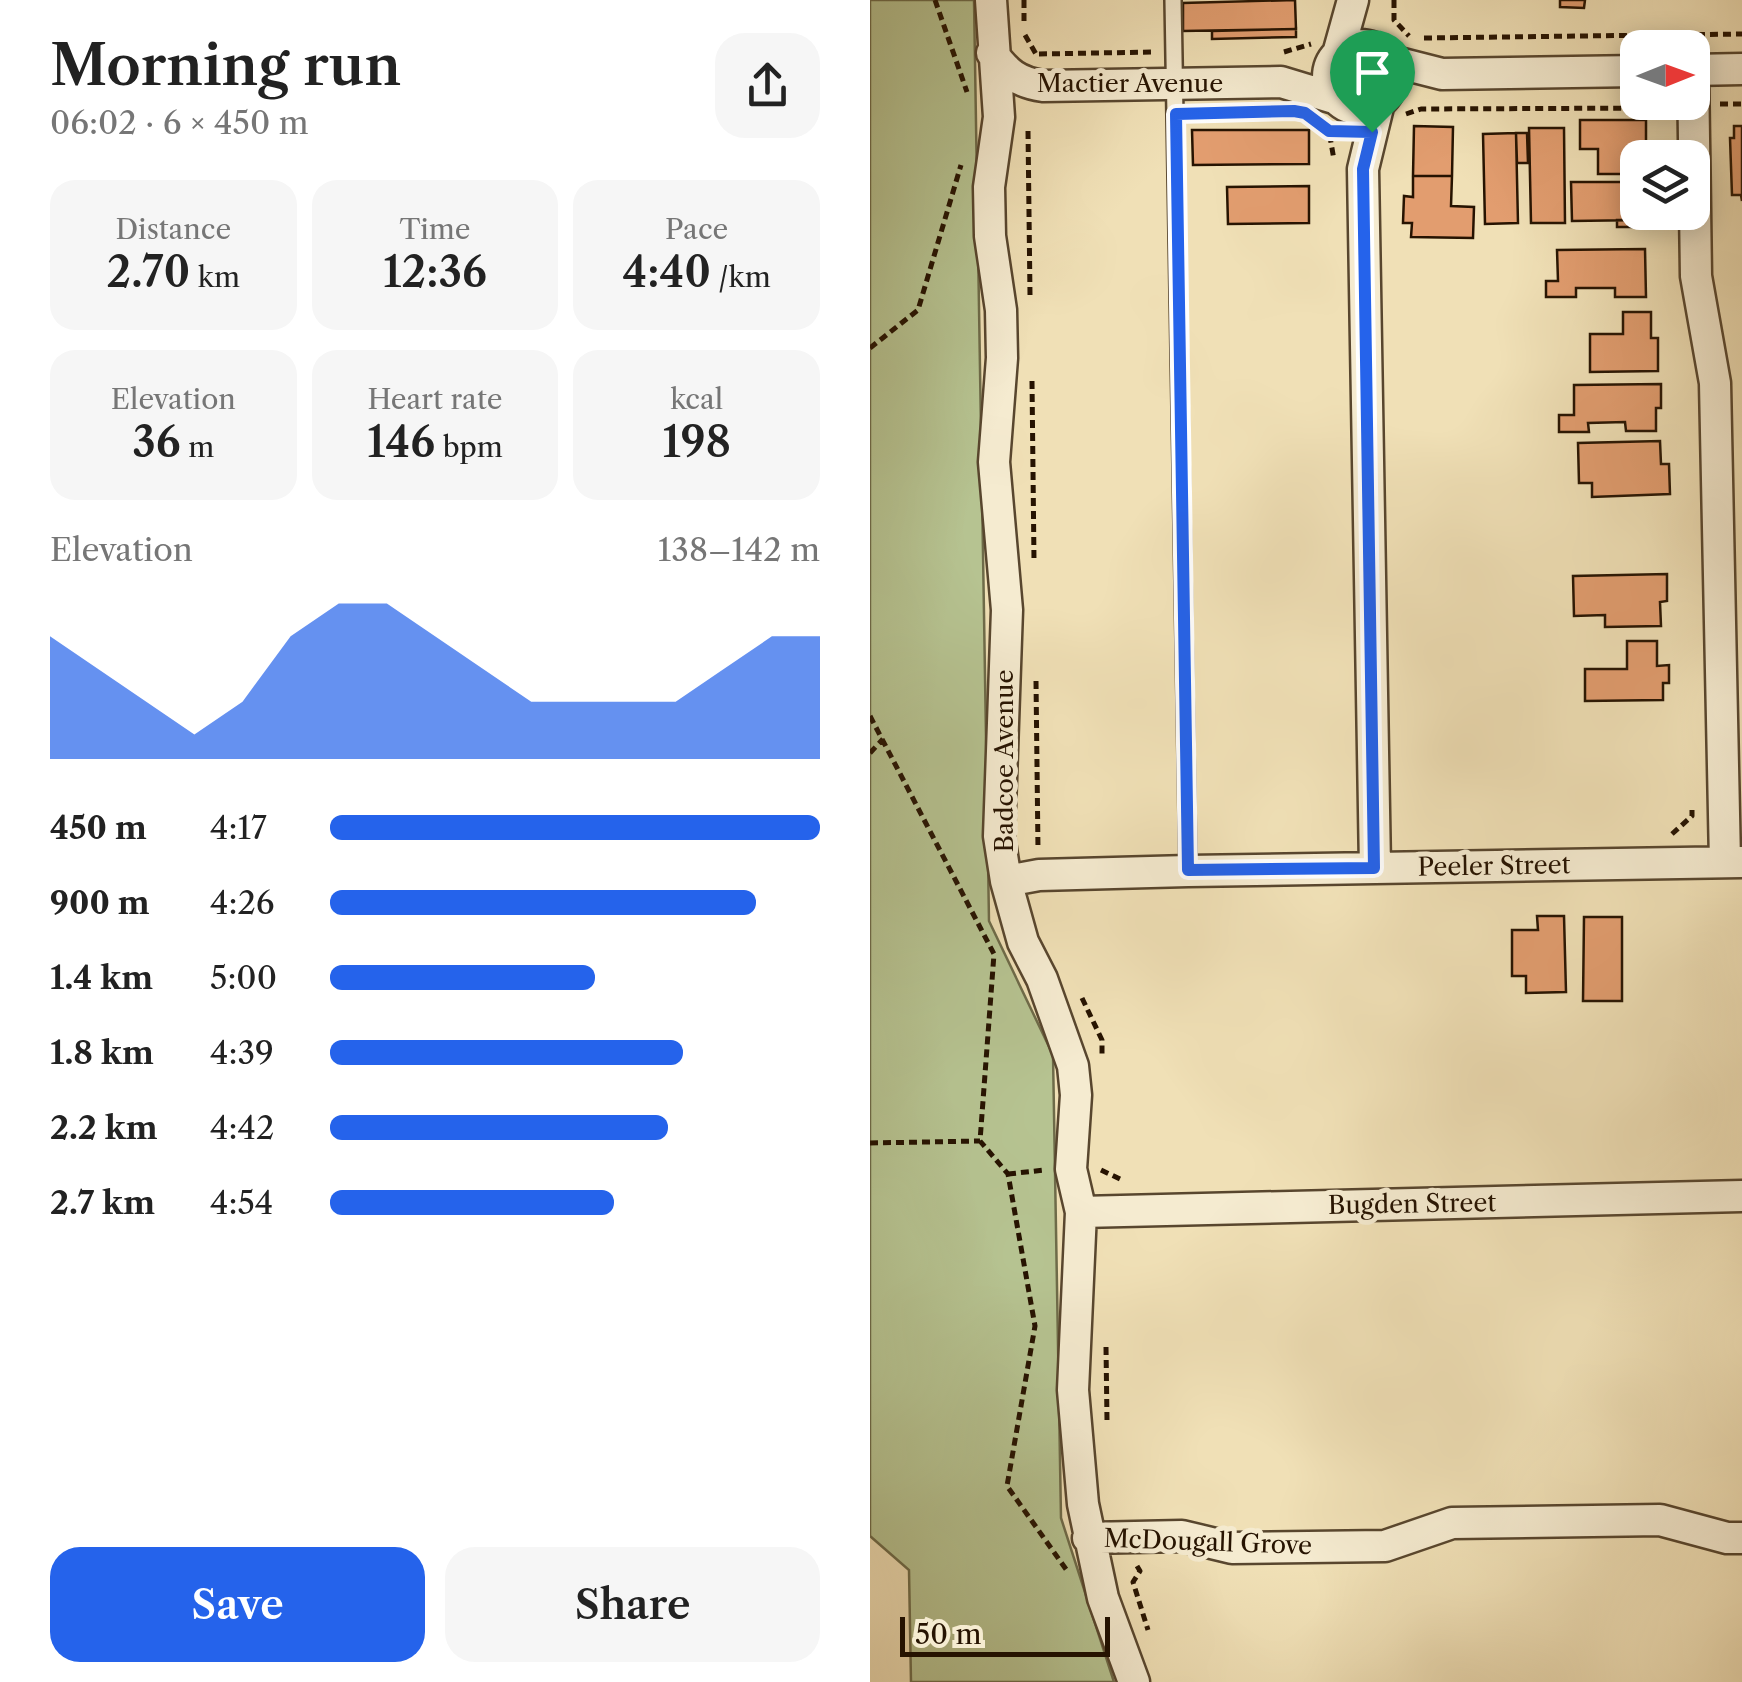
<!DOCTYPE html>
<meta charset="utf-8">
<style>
body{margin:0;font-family:"Libre Caslon Text",serif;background:#f6f6f6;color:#222;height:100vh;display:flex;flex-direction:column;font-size:38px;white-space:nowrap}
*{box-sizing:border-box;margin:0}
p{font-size:32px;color:#767676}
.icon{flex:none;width:55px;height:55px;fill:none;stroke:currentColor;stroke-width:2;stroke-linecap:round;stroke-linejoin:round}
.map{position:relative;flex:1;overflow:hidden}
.details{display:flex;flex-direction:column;background:#fff;width:870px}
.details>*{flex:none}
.needle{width:65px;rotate:89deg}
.tools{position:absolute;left:750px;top:30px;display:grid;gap:20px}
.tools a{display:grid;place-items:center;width:90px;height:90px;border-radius:20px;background:#fff;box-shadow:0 5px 25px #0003;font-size:50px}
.scale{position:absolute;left:30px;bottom:25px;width:210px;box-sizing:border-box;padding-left:10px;border:5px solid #261301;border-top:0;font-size:28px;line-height:35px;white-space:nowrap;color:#261301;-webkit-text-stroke:8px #f5ebd0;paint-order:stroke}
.pin{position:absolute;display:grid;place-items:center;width:85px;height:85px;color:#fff;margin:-102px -42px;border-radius:50% 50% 50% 0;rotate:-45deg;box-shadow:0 0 10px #0007}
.pin .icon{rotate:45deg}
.round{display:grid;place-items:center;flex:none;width:105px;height:105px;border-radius:30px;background:#f6f6f6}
.headline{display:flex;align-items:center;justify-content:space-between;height:170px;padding:0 50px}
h1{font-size:55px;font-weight:600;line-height:75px}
.metrics{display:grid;grid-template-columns:repeat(3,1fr);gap:15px;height:170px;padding:10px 50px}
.metrics div{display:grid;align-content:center;border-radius:25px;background:#f6f6f6;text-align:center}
.metrics b{font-size:42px;font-weight:600}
.metrics small{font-size:28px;font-weight:400}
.metrics p{font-size:28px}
.chart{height:280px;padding:20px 50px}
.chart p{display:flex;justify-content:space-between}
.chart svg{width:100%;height:180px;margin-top:10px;fill:#2563eb;opacity:.7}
.action{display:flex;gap:20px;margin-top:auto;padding:20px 50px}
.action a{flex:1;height:115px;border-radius:30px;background:#2563eb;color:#fff;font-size:40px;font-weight:600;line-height:115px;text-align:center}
.action a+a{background:#f6f6f6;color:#222}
ul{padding:0 50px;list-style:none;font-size:32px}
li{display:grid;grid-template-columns:160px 120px 1fr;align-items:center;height:75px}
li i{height:25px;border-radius:12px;background:#2563eb}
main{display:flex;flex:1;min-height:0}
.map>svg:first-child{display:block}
.green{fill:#b6c391;stroke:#6e6b49;stroke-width:2.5}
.building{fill:#e29d6f;stroke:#261301;stroke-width:2.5}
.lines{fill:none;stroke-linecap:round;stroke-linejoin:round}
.lane-casing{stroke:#58462e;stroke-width:20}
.street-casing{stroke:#58462e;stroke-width:35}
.path{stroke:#261301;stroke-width:5;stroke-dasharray:8 5;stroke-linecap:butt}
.lane{stroke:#f5ebd0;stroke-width:15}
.street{stroke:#f5ebd0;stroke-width:30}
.route-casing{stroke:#fff;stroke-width:20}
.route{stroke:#2563eb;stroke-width:12}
.labels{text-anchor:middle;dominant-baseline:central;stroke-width:10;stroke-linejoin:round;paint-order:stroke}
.street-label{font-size:25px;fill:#261301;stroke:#f5ebd0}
</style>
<main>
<section class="details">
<div class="headline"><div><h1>Morning run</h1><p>06:02 · 6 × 450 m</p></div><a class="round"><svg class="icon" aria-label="share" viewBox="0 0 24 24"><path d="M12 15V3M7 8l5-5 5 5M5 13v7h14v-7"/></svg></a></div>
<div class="metrics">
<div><p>Distance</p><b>2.70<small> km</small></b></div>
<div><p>Time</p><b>12:36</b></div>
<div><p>Pace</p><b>4:40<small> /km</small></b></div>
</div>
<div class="metrics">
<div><p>Elevation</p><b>36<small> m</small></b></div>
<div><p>Heart rate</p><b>146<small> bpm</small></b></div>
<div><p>kcal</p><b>198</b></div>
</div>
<div class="chart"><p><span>Elevation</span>138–142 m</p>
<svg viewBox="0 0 160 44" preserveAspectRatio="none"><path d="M0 44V14L10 22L20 30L30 38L40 30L50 14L60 6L70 6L80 14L90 22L100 30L110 30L120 30L130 30L140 22L150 14L160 14V44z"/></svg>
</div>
<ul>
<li><b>450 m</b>4:17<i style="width:100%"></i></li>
<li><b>900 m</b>4:26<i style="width:87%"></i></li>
<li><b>1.4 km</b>5:00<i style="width:54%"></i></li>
<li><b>1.8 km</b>4:39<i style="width:72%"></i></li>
<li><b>2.2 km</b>4:42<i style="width:69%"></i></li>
<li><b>2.7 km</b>4:54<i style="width:58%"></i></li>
</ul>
<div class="action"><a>Save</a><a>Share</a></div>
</section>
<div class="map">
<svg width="872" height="1682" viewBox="0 0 872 1682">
<rect width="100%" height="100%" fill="#f0e0b6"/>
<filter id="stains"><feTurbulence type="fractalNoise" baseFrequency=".002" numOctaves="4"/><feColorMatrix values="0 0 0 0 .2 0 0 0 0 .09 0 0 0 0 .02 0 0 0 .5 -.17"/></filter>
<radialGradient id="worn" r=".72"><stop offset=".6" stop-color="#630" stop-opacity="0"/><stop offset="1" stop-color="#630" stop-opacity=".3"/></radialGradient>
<path class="green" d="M0 0H104L119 921 183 1055 191 1518 244 1682H41L39 1570 0 1536Z"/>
<path class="building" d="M425 0 426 29 313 31V3Z
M690 0H715L714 8 690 7Z
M426 29V37L342 39V31Z
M710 120H776V158H768L764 174H728V149H710Z
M544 126 583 127 582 176H543Z
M864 126H872V201L871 195H862L860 138H864Z
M659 128H694L695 223H661Z
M322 130H439V164L323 165Z
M646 133H657L658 163H647Z
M646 133 648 223 615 224 613 134Z
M543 176H582L581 206 604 207 603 238 541 237 542 223H533L534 196 543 197Z
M701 182H768V212H774V220L702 221Z
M439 186V223L358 224 357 187Z
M747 220H774V227H747Z
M775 249 776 297H745V288H706V297H676V281H688L687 250Z
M753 312H781V338H788V371L720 372V334H753Z
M791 384V408H786V431H756L755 422 718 423 719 432H689V415H704V385Z
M790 441 791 464H799L800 494 722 497V483H709L708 443Z
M797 574V601L790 602 791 626 735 627V615L704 616 703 576Z
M757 641H787V666L799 665V683H793V700L715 701V669H757Z
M667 916H694L696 992 656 993V976H642V930H668Z
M714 917H752V1001H713Z"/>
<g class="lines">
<defs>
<path id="lane" d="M303 0 318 871"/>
<path id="street" d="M121 0 129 117 119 187 120 236 131 310 132 358 124 462 137 610 129 836 136 881 153 942 172 979 203 1066 206 1095 201 1169 211 1212 203 1390 213 1504 233 1598 264 1682
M458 77a32 32 0 1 1 64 0a32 32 0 1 1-64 0Z
M122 53C137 73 147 82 173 86L411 82 467 99
M468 54 483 0
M517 60 572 74 768 71
M822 70 872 69
M823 70 826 276 845 383 855 862
M505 868 493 169 509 103
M136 881 169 875 318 871 872 862
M211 1212 872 1196
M218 1538 312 1536 362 1548 515 1546 582 1523 790 1520 857 1538H872"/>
</defs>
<use href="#lane" class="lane-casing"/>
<use href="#street" class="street-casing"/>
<path class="path" d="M65 0 97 92
M154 0V24
M524 0V20L539 36
M155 35 166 54
M554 38 872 34
M414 52 441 44
M169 54 283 52
M850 104H872
M536 114 551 109 794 108
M452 125 459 131 464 160
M158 131 160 295
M0 348 48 310 91 165
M162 381 164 560
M166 681 168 850
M0 716 124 954 110 1141 138 1174 165 1326 137 1486 198 1572
M0 753 13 739
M802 834 822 816V810
M212 998 232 1040V1057
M0 1143 110 1141
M231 1170 252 1180
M138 1174 175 1170
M236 1347 237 1421
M267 1566 270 1571 263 1582 278 1630"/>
<use href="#lane" class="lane"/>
<use href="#street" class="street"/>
</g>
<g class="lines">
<defs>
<path id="route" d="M424 111 435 113 459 131 502 132 493 169 504 868 318 870 306 114Z"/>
</defs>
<use href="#route" class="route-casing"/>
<use href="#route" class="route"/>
</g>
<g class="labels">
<g class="street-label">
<text x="260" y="83">Mactier Avenue</text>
<text transform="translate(134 761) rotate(-90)">Badcoe Avenue</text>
<text transform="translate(624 866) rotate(-1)">Peeler Street</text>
<text transform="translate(542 1204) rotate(-1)">Bugden Street</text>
<text transform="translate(338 1542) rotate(2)">McDougall Grove</text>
</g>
</g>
<rect width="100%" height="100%" filter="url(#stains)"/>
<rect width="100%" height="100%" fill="url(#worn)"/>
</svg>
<div class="tools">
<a><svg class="needle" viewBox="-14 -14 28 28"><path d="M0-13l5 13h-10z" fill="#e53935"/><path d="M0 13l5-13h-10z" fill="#767676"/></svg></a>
<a><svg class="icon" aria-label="layers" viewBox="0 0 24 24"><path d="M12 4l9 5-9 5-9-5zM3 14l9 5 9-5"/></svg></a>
</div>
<div class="scale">50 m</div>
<div class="pin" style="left:502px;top:132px;background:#1e9e55"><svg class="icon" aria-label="arrive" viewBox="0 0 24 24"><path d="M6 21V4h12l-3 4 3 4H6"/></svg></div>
</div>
</main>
